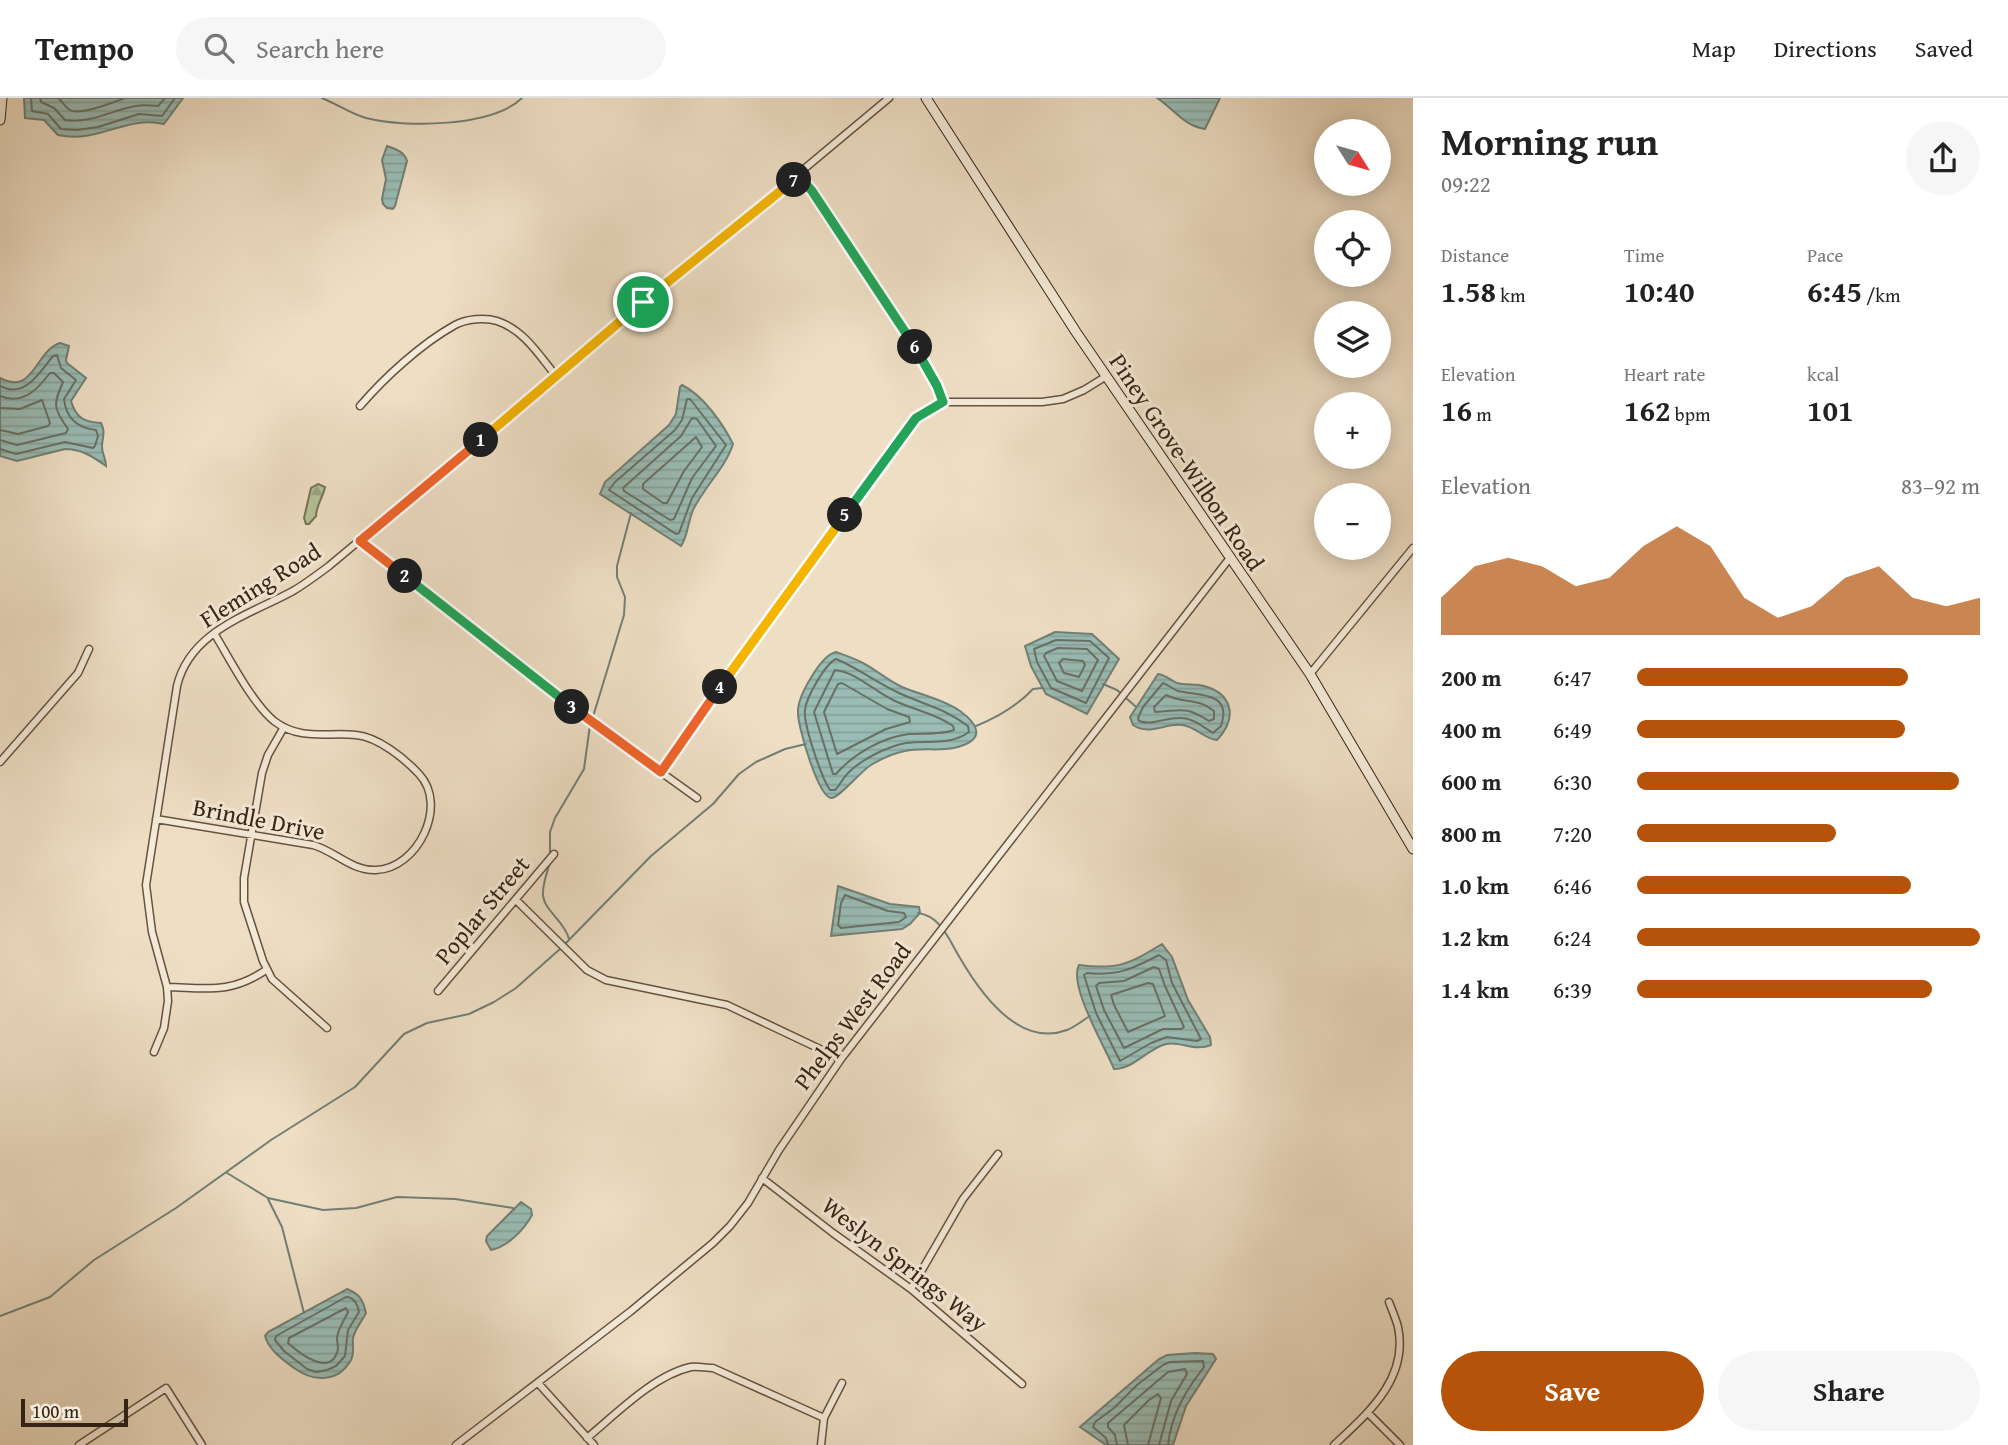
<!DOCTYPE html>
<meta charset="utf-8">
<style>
body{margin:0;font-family:"Gentium Book Plus",serif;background:#f6f6f6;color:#222;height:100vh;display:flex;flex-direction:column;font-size:26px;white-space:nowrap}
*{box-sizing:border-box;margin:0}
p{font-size:23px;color:#767676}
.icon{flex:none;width:38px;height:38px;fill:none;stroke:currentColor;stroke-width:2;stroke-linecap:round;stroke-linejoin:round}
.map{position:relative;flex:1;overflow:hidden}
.drawer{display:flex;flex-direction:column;background:#fff;width:595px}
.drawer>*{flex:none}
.needle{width:46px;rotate:127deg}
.fabs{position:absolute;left:1314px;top:21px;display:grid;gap:14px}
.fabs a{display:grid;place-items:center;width:77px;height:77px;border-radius:50%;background:#fff;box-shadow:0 4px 18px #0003;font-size:35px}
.scale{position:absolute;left:21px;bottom:18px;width:107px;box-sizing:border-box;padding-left:7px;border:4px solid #372313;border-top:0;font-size:19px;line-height:24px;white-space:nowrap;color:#372313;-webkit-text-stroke:5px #f4ead9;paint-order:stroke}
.pin{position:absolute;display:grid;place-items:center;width:60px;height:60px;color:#fff;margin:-30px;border:4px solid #fff;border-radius:50%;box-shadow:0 2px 7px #0007}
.km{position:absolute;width:35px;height:35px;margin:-18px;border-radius:50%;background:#222;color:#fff;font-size:19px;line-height:35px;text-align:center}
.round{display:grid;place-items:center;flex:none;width:74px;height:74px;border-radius:37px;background:#f6f6f6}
.overview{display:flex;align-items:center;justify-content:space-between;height:119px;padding:0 28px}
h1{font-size:38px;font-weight:700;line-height:52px}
.stats{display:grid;grid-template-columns:repeat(3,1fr);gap:10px;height:119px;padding:7px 28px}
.stats div{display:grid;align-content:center}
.stats b{font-size:30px;font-weight:700}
.stats small{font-size:19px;font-weight:400}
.stats p{font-size:19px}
.chart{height:196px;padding:14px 28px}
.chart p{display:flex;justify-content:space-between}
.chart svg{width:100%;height:126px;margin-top:7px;fill:#b45309;opacity:.7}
.button{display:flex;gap:14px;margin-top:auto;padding:14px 28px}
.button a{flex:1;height:80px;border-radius:42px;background:#b45309;color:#fff;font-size:28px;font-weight:700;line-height:80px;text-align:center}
.button a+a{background:#f6f6f6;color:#222}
ul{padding:0 28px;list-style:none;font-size:23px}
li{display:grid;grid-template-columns:112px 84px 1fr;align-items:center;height:52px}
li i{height:18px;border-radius:9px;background:#b45309}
header{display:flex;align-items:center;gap:42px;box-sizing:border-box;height:98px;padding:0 35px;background:#fff;border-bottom:2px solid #e0e0e0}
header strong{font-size:33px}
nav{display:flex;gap:38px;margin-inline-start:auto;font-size:24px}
.search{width:490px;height:63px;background:#f6f6f6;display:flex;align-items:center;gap:18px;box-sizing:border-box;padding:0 24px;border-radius:38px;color:#767676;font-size:26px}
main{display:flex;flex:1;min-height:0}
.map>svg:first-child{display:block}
.forest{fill:url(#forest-firs);stroke:#767256;stroke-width:2}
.water{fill:url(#water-rules);stroke:#727f74;stroke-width:2}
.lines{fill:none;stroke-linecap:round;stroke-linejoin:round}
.shore{stroke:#687064;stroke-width:2}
.stream{stroke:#727f74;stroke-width:2}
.street-casing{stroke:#65523f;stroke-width:9}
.secondary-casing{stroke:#372313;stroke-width:11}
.street{stroke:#f4ead9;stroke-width:6}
.secondary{stroke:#f4ead9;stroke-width:9}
.split-1-casing{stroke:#fff;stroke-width:14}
.split-2-casing{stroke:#fff;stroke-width:14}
.split-3-casing{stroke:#fff;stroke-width:14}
.split-4-casing{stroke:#fff;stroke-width:14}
.split-5-casing{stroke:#fff;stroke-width:14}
.split-6-casing{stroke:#fff;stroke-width:14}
.split-7-casing{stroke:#fff;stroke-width:14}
.split-8-casing{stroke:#fff;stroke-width:14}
.split-1{stroke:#f5b400;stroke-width:9}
.split-2{stroke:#f0652b;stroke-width:9}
.split-3{stroke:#22a559;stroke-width:9}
.split-4{stroke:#f0652b;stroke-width:9}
.split-5{stroke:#f5b400;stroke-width:9}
.split-6{stroke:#22a559;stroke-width:9}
.split-7{stroke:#22a559;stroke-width:9}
.split-8{stroke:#f5b400;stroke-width:9}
.labels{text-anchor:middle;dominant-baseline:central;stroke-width:6;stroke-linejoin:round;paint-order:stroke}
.street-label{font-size:24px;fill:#372313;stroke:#f4ead9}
</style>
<header>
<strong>Tempo</strong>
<div class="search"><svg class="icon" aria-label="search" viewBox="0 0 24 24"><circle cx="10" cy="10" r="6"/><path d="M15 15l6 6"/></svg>Search here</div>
<nav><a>Map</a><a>Directions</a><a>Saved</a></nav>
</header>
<main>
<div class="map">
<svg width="1413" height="1347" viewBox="0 0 1413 1347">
<defs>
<pattern id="forest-firs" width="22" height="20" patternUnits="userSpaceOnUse" patternTransform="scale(1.75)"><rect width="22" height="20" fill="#b4c298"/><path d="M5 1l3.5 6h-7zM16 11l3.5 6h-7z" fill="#9ba682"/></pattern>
<pattern id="water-rules" width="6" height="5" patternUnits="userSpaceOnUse" patternTransform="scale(1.75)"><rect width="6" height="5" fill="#99bcb5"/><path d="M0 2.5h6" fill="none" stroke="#84a19b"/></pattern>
</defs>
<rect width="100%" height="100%" fill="#eedec4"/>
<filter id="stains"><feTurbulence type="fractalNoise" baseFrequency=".00286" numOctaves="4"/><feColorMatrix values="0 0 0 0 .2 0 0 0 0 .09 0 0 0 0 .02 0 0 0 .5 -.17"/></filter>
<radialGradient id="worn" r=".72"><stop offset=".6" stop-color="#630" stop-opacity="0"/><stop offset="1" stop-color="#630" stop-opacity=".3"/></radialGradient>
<path class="forest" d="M318 386 325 389C323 399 316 408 316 418L309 426H306L304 420 311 390Z"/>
<path class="water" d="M24 0H183L164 26C125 17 99 46 58 37L44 22 25 20Z
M1157 0H1220L1205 31C1184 28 1174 11 1157 0Z
M387 48C395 51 404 53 407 63L395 108 393 111 387 110 383 106 382 101 386 81 382 62Z
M60 245 69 248 66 262 67 265 86 280 71 303C76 320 84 324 101 325 106 335 102 339 102 349 102 356 106 360 106 368 92 358 81 351 65 351L17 363 0 358V280C34 298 35 253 60 245Z
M682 287C703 297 723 326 733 346 726 369 704 389 693 412 688 423 688 438 681 448L600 396 605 384 669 327 676 316 680 289Z
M1055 534 1092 536 1119 561 1087 616 1046 596 1031 568 1025 548Z
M836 554C844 557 853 560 861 564 875 571 887 582 902 589 921 597 943 601 960 613 978 626 986 641 958 649 942 654 922 649 905 653 894 655 881 661 871 667 861 673 838 701 831 700 818 698 797 627 798 613 798 598 821 557 836 554Z
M1158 576C1166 577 1170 582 1177 585 1184 587 1192 586 1199 587 1232 593 1239 619 1217 642 1204 641 1195 628 1182 627 1165 625 1149 638 1133 627L1130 619Z
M838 788 890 806 919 809 920 815 910 826 902 831 831 838Z
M1162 846 1172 859 1188 902 1210 939 1211 947C1195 954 1181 943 1166 946 1147 951 1134 971 1114 971 1105 949 1068 887 1079 867 1119 872 1129 866 1162 846Z
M521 1104 531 1111 532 1117C524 1132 507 1149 491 1152L486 1143 487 1138Z
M347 1191C360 1196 363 1202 366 1215 362 1223 355 1231 353 1240 352 1247 355 1254 351 1262 338 1285 313 1284 294 1270 282 1261 269 1252 265 1238L268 1234Z
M1195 1255 1213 1256 1216 1261 1186 1308 1173 1347H1106L1080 1329 1159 1261 1167 1257Z"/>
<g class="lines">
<path class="shore" d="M31 0 32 13 48 16 61 31 77 32 98 29 139 16 162 18 175 0
M40 0 41 4 54 10 65 22C91 26 111 12 136 8 143 6 151 8 158 8L165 0
M58 0C62 3 66 10 70 12 80 18 114 4 125 0
M0 288C25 301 39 275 53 258L57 257 61 270 76 282 64 301C66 320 78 330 96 332L98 338 95 348 93 350 65 344 16 356 0 351
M0 298C23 307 37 292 50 275H54L63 284C53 307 53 310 68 331L66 335 17 347 0 342
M687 301H690L726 347 692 400 679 435 676 436 609 392 615 384 675 332 682 322Z
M0 310 20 311 42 302 50 325 48 328 18 336 0 332
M692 320 697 321 716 348 692 380 674 421 670 422 624 393 623 390 681 338Z
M696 339 702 349 684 373 667 405H663L643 391V386Z
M1056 542 1090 543 1109 560 1086 605 1051 590 1037 564 1034 551Z
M1058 550 1087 551 1098 562 1082 593 1057 583 1044 558 1046 555Z
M836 561C858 570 877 585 899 595 925 607 944 610 968 628L969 634C950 648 928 642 906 645 886 649 862 661 848 675 843 680 840 687 835 692H830C822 681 803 626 805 612 806 600 825 566 836 561Z
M1063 561 1083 563 1085 567 1079 579 1064 575 1059 565Z
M835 572C856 574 874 593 893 602 913 612 935 615 953 628L954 632C942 637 923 635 909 636 883 639 853 656 836 676H833L814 614Z
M842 585 887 611 909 619 910 624 886 631 837 656 824 614 838 586Z
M1163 585C1168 587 1173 591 1178 593 1198 598 1233 593 1221 628L1213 635C1203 629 1193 620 1181 620 1166 619 1153 628 1139 623L1138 620 1143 609Z
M1166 597C1184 606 1197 599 1214 613V621L1209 623C1184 607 1181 613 1155 614L1154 609Z
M845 797 888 813 904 815 906 819 899 824 841 830 838 827 841 805Z
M1159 857 1166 862 1172 885 1201 941 1197 943 1167 939 1151 945 1120 963 1096 915 1084 877 1087 875C1118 878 1132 871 1159 857Z
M1154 869 1159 871 1165 888 1184 929 1181 931H1163L1124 950 1104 912 1096 888 1099 885 1124 883Z
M1148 885 1153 886 1165 918 1128 934 1114 907 1111 897Z
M346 1199C354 1199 358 1207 359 1214L348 1232 345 1258 336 1268 327 1272 316 1274 307 1271 284 1253 275 1242 276 1238Z
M346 1210 348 1214C344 1223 338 1230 337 1240 337 1244 338 1247 338 1251 332 1281 299 1255 288 1245L289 1240Z
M1108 1347 1106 1340 1093 1329 1095 1324 1114 1310 1137 1287 1163 1267 1170 1264 1203 1263 1204 1269C1186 1292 1171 1317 1168 1347
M1117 1347 1115 1337 1108 1329V1325L1168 1274 1185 1271 1187 1276 1171 1303 1159 1347
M1128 1347 1124 1327 1149 1302 1158 1296 1161 1300 1148 1347"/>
<path class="stream" d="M322 0C337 6 351 16 366 20 405 30 492 29 522 0
M1103 586 1117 592 1135 608
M592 622 624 517 625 499 617 479V468L631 415
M976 628C996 620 1018 607 1033 591L1042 590
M550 755V734L555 720 584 671 590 627
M550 764C547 775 542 787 543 798 545 813 565 824 569 841
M918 815C941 818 949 842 960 860 981 896 1019 950 1067 932 1075 929 1083 922 1090 918
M564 847 651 758 713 706 739 676 756 664 785 651 806 646
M227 1075 268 1100 323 1112 356 1110 397 1099 455 1101 513 1110 514 1112
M268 1101 282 1129 304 1215
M0 1218 50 1199 94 1162 176 1110 271 1042 355 989 404 936 427 925 469 916 494 904 516 890 560 851"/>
<defs>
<path id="street" d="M799 78 812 93 922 260 937 288 943 304
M360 308C385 279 421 246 455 227 466 221 485 219 497 223 524 232 539 257 556 278
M360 443 584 619 697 700
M1310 576 1413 450
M284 629 268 657 262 675 244 780V804L263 863 272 881 327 930
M0 664 78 575 89 551
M661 674 764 527 916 320 943 304H1042L1063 301 1084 292 1105 279
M156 721 313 747C335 753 351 773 376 772 417 771 449 708 419 676 404 660 378 639 356 637 327 634 300 643 274 623 252 605 230 561 214 535
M516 802 587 872 606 882 727 907 841 961
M167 889C208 890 230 896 266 872
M438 893 554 756
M154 954 164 930 168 903 167 889 152 834 146 787 177 588C190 533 249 517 293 493 305 486 317 477 329 468L889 0
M762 1080 833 1135 911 1191 1022 1286
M911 1191 963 1101 998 1056
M538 1285 594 1347
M1368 1315 1400 1347
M587 1340C616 1316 654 1277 691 1269 698 1268 706 1270 713 1270L824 1320
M79 1347 166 1290 202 1347
M456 1347 631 1213 713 1145 730 1128 748 1105 779 1052 841 961 1229 461
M821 1347 824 1320 842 1285
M1334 1347C1367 1316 1409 1281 1398 1229 1396 1221 1392 1212 1389 1204"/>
<path id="secondary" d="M926 0 1076 234 1310 576 1413 751
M0 22 2 0"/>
</defs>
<use href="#street" class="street-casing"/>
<use href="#secondary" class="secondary-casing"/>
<use href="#street" class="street"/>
<use href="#secondary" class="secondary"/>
</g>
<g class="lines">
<defs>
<path id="split-1" d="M481 342 643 204"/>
<path id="split-2" d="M405 478 360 443 481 342"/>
<path id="split-3" d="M405 478 572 609"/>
<path id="split-4" d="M572 609 661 674 720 589"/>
<path id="split-5" d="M720 589 845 417"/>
<path id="split-6" d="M845 417 916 320 943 304 937 288 915 249"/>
<path id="split-7" d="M794 82 799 78 812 93 915 249"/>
<path id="split-8" d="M643 204 794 82"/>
</defs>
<use href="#split-1" class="split-1-casing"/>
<use href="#split-2" class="split-2-casing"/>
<use href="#split-3" class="split-3-casing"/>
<use href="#split-4" class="split-4-casing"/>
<use href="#split-5" class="split-5-casing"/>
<use href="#split-6" class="split-6-casing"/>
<use href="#split-7" class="split-7-casing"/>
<use href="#split-8" class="split-8-casing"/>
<use href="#split-1" class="split-1"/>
<use href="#split-2" class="split-2"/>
<use href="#split-3" class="split-3"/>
<use href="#split-4" class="split-4"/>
<use href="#split-5" class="split-5"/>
<use href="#split-6" class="split-6"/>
<use href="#split-7" class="split-7"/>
<use href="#split-8" class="split-8"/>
</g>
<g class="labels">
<g class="street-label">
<text transform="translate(1187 364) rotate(56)">Piney Grove-Wilbon Road</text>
<text transform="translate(260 487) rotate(-32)">Fleming Road</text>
<text transform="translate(259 721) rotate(11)">Brindle Drive</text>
<text transform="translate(482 812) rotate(-50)">Poplar Street</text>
<text transform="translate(852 918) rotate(-53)">Phelps West Road</text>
<text transform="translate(905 1166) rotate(38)">Weslyn Springs Way</text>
</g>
</g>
<rect width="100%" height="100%" filter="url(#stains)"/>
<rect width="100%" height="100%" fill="url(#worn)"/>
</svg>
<div class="fabs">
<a><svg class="needle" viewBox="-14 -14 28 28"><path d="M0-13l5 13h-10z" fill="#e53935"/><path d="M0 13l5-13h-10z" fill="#767676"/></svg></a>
<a><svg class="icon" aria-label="locate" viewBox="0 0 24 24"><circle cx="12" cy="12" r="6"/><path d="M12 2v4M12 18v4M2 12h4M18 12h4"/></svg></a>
<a><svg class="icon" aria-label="layers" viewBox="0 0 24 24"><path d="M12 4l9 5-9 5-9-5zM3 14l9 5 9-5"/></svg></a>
<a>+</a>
<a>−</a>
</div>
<div class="scale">100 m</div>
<div class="pin" style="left:643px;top:204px;background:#1e9e55"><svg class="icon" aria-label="arrive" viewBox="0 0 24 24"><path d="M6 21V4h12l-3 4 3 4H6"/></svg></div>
<b class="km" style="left:481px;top:342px">1</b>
<b class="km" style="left:405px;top:478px">2</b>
<b class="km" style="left:572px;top:609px">3</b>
<b class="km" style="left:720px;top:589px">4</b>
<b class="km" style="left:845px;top:417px">5</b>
<b class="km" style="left:915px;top:249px">6</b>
<b class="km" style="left:794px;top:82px">7</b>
</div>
<section class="drawer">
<div class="overview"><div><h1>Morning run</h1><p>09:22</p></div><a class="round"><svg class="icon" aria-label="share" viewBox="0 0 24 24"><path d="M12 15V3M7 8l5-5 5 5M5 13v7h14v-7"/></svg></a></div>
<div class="stats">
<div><p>Distance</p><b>1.58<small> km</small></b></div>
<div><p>Time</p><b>10:40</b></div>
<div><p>Pace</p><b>6:45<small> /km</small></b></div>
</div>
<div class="stats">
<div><p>Elevation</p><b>16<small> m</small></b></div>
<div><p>Heart rate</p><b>162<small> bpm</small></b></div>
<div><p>kcal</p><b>101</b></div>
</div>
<div class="chart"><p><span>Elevation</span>83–92 m</p>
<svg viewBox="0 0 160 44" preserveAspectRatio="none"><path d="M0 44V31L10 20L20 17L30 20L40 27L50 24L60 13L70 6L80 13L90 31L100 38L110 34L120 24L130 20L140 31L150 34L160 31V44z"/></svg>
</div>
<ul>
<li><b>200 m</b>6:47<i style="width:79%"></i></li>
<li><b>400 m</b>6:49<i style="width:78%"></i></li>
<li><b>600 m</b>6:30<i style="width:94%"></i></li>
<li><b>800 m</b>7:20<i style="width:58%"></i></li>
<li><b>1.0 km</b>6:46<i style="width:80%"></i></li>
<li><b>1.2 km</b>6:24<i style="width:100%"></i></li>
<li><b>1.4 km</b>6:39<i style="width:86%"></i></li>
</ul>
<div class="button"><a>Save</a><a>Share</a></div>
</section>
</main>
